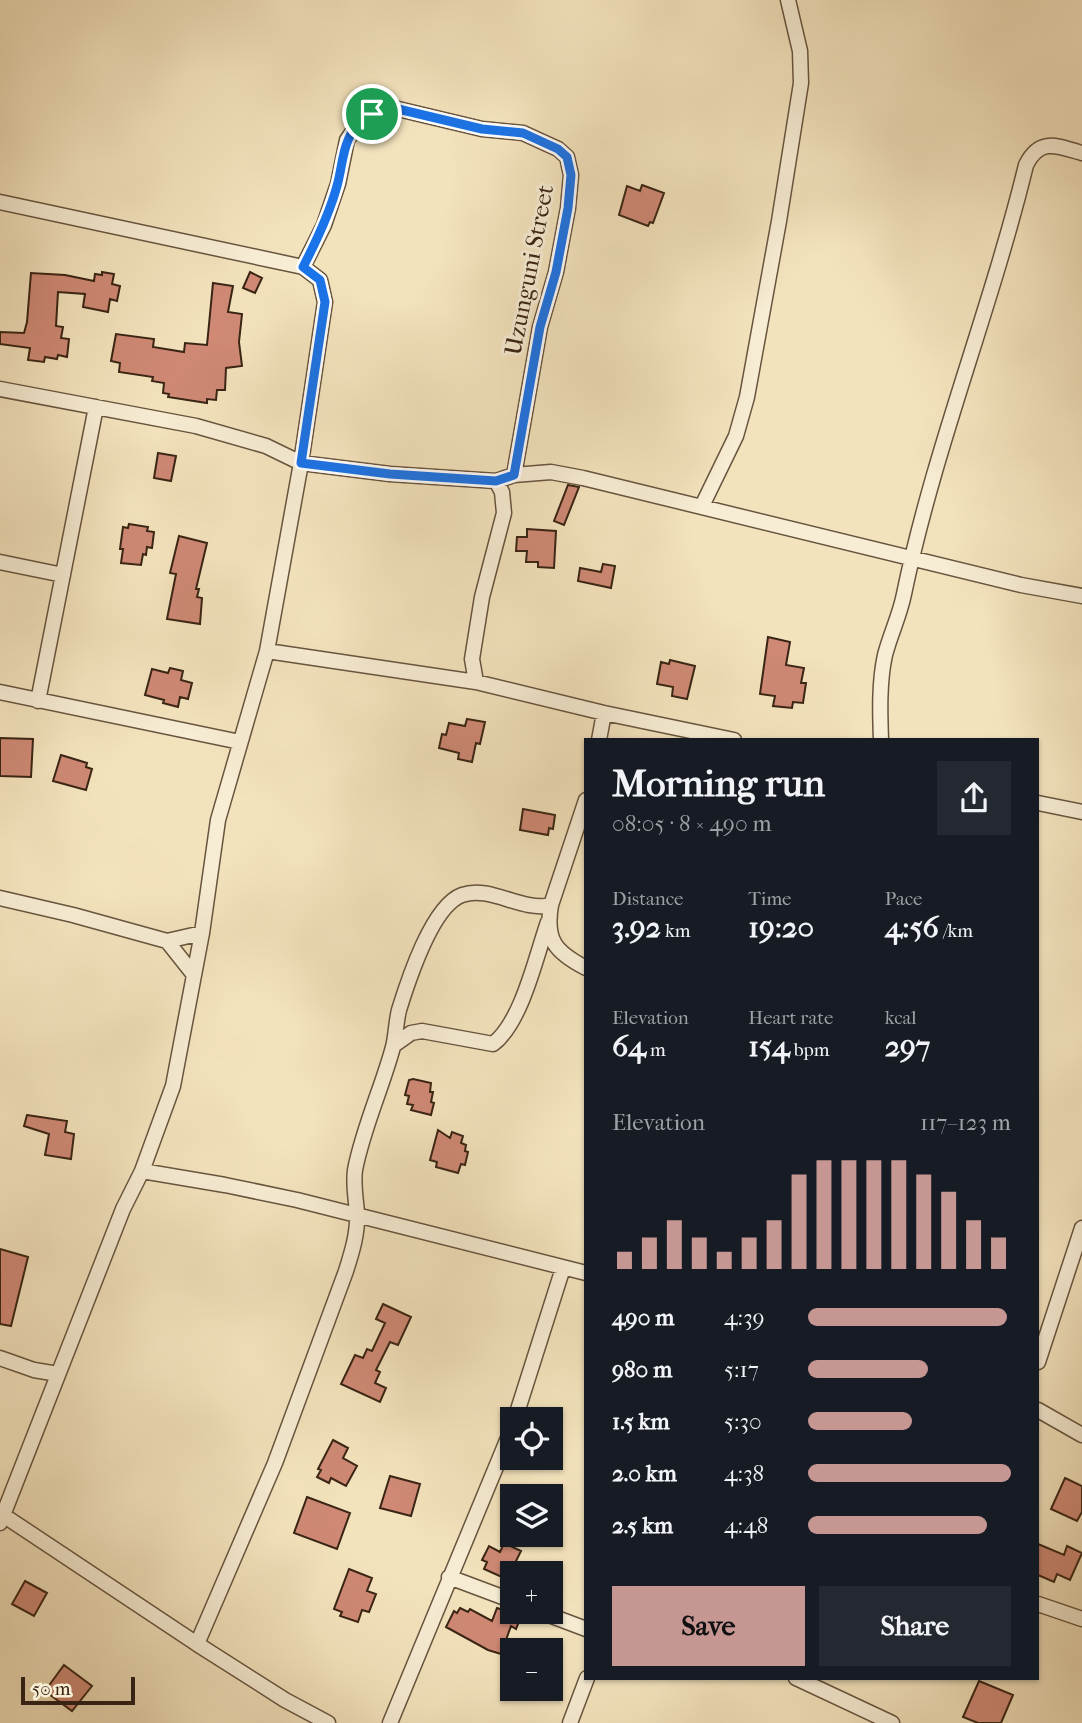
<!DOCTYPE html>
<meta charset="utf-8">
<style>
body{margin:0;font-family:"IM FELL French Canon",serif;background:#242831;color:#f1f3f6;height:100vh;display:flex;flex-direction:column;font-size:26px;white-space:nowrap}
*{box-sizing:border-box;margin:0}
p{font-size:23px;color:#9ea1a6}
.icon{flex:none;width:38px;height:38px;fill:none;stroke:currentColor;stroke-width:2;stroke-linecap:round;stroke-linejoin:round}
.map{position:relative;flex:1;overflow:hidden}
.drawer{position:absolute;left:584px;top:738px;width:455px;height:942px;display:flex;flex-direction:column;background:#171b24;border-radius:0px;box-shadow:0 2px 5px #0004}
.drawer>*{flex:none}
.fabs{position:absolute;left:500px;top:1407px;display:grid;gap:14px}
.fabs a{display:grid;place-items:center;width:63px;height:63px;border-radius:0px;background:#171b24;box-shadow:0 2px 5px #0004;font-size:35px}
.scale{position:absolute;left:21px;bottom:18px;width:114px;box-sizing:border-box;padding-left:7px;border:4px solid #392413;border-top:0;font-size:19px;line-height:24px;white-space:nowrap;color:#392413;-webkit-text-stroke:5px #f7edd4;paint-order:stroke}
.pin{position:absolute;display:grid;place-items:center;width:60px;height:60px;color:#fff;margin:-30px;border:4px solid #fff;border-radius:50%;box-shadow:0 2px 7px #0007}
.round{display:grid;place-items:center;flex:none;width:74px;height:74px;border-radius:0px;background:#242831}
.overview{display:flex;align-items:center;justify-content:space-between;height:119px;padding:0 28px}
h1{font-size:38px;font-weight:700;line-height:52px}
.stats{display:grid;grid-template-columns:repeat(3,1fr);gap:10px;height:119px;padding:7px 28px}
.stats div{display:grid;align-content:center}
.stats b{font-size:30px;font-weight:700}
.stats small{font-size:19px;font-weight:400}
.stats p{font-size:19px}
.chart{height:196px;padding:14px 28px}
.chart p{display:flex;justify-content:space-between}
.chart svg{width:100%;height:126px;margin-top:7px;stroke:#c59692;stroke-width:6}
.primary-button{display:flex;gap:14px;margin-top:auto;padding:14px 28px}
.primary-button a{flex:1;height:80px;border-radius:0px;background:#c59692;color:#111;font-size:28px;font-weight:700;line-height:80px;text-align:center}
.primary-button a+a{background:#242831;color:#f1f3f6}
ul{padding:0 28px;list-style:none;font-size:23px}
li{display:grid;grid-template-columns:112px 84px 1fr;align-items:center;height:52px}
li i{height:18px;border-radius:9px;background:#c59692}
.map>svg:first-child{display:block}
.building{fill:#cf8975;stroke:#392413;stroke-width:2}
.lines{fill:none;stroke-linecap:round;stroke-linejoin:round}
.street-casing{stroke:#68543e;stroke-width:17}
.street{stroke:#f7edd4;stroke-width:14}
.route-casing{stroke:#fff;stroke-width:14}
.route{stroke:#1a73e8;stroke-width:9}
.labels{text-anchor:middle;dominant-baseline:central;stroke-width:6;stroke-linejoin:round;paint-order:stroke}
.street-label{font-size:24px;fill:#392413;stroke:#f7edd4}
</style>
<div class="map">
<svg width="1082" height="1723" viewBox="0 0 1082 1723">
<rect width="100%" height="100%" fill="#f3e3bd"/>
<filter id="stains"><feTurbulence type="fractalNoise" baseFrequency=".00286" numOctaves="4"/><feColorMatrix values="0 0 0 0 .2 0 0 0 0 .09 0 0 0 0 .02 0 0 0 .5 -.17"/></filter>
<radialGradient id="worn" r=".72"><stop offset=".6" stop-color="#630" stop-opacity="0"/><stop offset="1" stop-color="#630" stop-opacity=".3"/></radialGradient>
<path class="building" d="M642 185 664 193 653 223 650 222 648 226 619 215 627 186 640 191Z
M102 272 114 274 112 284 120 286 117 301 110 299 108 312 83 307 85 294 58 292 56 326 63 327 61 338 69 339 67 357 58 355 57 359 45 357 44 362 28 360 30 348 0 344V332L24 333 27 322 31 273 65 275 94 281 95 274 102 275Z
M250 272 262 278 255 293 243 288Z
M213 283 233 286 228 312 242 314 239 342 242 366 226 368 225 390H217L216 400 207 399V403L168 397 169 394 163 393 164 383 152 381 153 377 119 372 120 363 111 361 116 334 154 339 153 347 184 352 185 343 207 345Z
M158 453 176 456 171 481 154 478Z
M568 485 579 487 564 525 554 521Z
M129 524 148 527 147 531 154 532 152 548 147 547 146 555 143 554 141 565 121 563 123 549H120L123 527 128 528Z
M527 529 556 531 554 568 538 567V562H526L527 551H516L517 537H527Z
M179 536 207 543 196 589H199L197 597 202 598 200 624 167 619 176 574 170 573Z
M603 564 615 566 611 588 578 581 580 568 601 572Z
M768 637 790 642 786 665 804 668 801 683H806L803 703 793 702 792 708 773 706 775 696 760 694Z
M670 660 695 666 687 699 672 696 673 687 657 684 661 662 669 664Z
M170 668 183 671 181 680 192 683 188 699 180 697 178 707 163 703 164 700 145 695 152 669 168 673Z
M467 719 485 722 480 744 476 743 472 762 458 759 459 753 439 748 442 734 446 735 449 723 465 726Z
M0 738 33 739 31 777 0 776Z
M61 755 87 763 86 767 92 769 86 790 53 781Z
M523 809 555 815 553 829 549 828 548 835 520 830Z
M413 1079 431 1083 430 1092H433L431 1102 434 1103 431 1115 411 1110 413 1105 407 1104 409 1096 405 1095 409 1080Z
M27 1115 67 1121 65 1132 74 1134 71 1159 45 1155 49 1134 24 1126Z
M438 1130 450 1138 452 1132 463 1136 461 1143 466 1145 465 1151 468 1152 465 1165 461 1164 458 1173 436 1167 437 1162 430 1160Z
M0 1249 28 1257 11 1326 0 1324Z
M383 1304 411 1317 398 1345 390 1342 376 1370 380 1372 375 1383 386 1388 380 1402 341 1384 355 1355 363 1358 367 1349 372 1351 385 1323 376 1319Z
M333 1440 348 1448 343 1458 357 1466 346 1486 331 1478 329 1483 317 1477 321 1470 318 1469Z
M390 1476 420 1484 411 1516 380 1508Z
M1065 1478 1082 1486V1512L1077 1521 1051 1509Z
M307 1497 350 1513 337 1549 294 1533Z
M504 1543 521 1551 515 1563 536 1573H513V1582L484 1569 487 1562 482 1560 489 1546 500 1552Z
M1038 1544 1064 1555 1067 1546 1082 1553 1070 1580 1057 1574 1054 1582 1038 1575Z
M349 1569 372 1578 367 1591 376 1594 369 1612 362 1610 358 1622 340 1616 342 1612 334 1609Z
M25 1581 47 1593 34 1616 12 1604Z
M460 1608 468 1612 470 1609 492 1621 497 1608 521 1616 516 1629 511 1626 501 1654 488 1650 446 1627 454 1611 457 1613Z
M64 1665 92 1686 72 1711 45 1691Z
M979 1681 1013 1695 1001 1723H978L963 1717Z"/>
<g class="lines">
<defs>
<path id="street" d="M0 202 303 267 320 280 325 302 301 463 267 651 218 820 202 933 173 1086 142 1171 123 1209 0 1523
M303 267 324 225 338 184 347 140 359 123 371 114 398 109 482 129 523 133 558 149 567 157 571 175 568 208 556 272 540 327 514 475
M0 389 196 426 266 446 301 463 390 474 496 481 514 475 551 472 583 478 1021 585 1082 596
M702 506 736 436 747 397 779 221 801 83 800 51 788 0
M0 562 63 575
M267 651 476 682 604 713 734 740
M476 682 472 659 482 597 504 513 502 492 496 481
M0 692 240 742
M38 701 96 407
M599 740 604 713
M881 740C880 713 879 682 885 655 890 635 900 615 904 594 934 449 991 309 1026 165 1040 137 1057 146 1082 153
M586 800 551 905C545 940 555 952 586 968
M1038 803 1082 812
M0 898 73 915 167 941 202 933
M167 941 194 975
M394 1045 411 1033 422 1031 493 1044C522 1022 536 956 548 922
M142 1171 225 1185 297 1200 586 1273
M0 1358 34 1370 58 1374
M1038 1362 1082 1228
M1038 1410 1082 1435
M515 1419 563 1268
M3 1515 197 1644
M449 1577 513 1601
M1038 1604 1082 1619
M541 1612 586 1629
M796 1678 892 1723
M328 1723 285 1700 197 1644 275 1463 346 1271C352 1252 358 1233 357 1213 356 1199 353 1185 355 1170 363 1128 382 1088 393 1047 396 1035 396 1022 399 1010 408 981 432 906 462 895 491 885 521 912 551 905
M390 1723 513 1426
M570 1723 587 1678"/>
</defs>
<use href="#street" class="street-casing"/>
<use href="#street" class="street"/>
</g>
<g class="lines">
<defs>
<path id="route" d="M398 109 482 129 523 133 558 149 567 157 571 175 568 208 556 272 540 327 514 475 496 481 390 474 301 463 325 302 320 280 303 267C317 240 329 215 337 186 343 165 342 142 358 124 368 113 383 111 398 109Z"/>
</defs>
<use href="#route" class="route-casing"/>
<use href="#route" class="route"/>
</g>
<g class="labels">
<g class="street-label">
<text transform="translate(529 270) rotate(-79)">Uzunguni Street</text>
</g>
</g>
<rect width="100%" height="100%" filter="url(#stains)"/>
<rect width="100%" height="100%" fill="url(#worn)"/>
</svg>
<div class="fabs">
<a><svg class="icon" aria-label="locate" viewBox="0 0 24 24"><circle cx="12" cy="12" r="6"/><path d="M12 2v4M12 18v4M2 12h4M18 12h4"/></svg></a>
<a><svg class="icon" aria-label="layers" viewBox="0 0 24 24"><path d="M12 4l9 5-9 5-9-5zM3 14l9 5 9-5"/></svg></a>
<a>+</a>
<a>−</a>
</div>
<div class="scale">50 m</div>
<div class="pin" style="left:372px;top:114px;background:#1e9e55"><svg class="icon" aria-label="arrive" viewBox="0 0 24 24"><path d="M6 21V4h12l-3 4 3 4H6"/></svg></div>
<section class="drawer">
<div class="overview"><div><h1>Morning run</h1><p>08:05 · 8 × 490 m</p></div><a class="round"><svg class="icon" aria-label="share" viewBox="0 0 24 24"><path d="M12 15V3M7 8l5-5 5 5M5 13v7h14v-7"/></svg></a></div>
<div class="stats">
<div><p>Distance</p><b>3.92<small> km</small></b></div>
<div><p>Time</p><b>19:20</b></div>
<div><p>Pace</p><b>4:56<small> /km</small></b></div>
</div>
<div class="stats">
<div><p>Elevation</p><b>64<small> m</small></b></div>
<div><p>Heart rate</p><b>154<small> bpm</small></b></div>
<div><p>kcal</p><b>297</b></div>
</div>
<div class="chart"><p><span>Elevation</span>117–123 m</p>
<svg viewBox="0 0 160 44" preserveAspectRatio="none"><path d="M5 44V38M15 44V33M25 44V27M35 44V33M45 44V38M55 44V33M65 44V27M75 44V11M85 44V6M95 44V6M105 44V6M115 44V6M125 44V11M135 44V17M145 44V27M155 44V33"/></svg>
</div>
<ul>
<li><b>490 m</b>4:39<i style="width:98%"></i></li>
<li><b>980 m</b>5:17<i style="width:59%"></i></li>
<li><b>1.5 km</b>5:30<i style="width:51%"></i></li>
<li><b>2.0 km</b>4:38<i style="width:100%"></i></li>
<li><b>2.5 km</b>4:48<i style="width:88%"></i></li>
</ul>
<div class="primary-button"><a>Save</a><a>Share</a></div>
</section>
</div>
